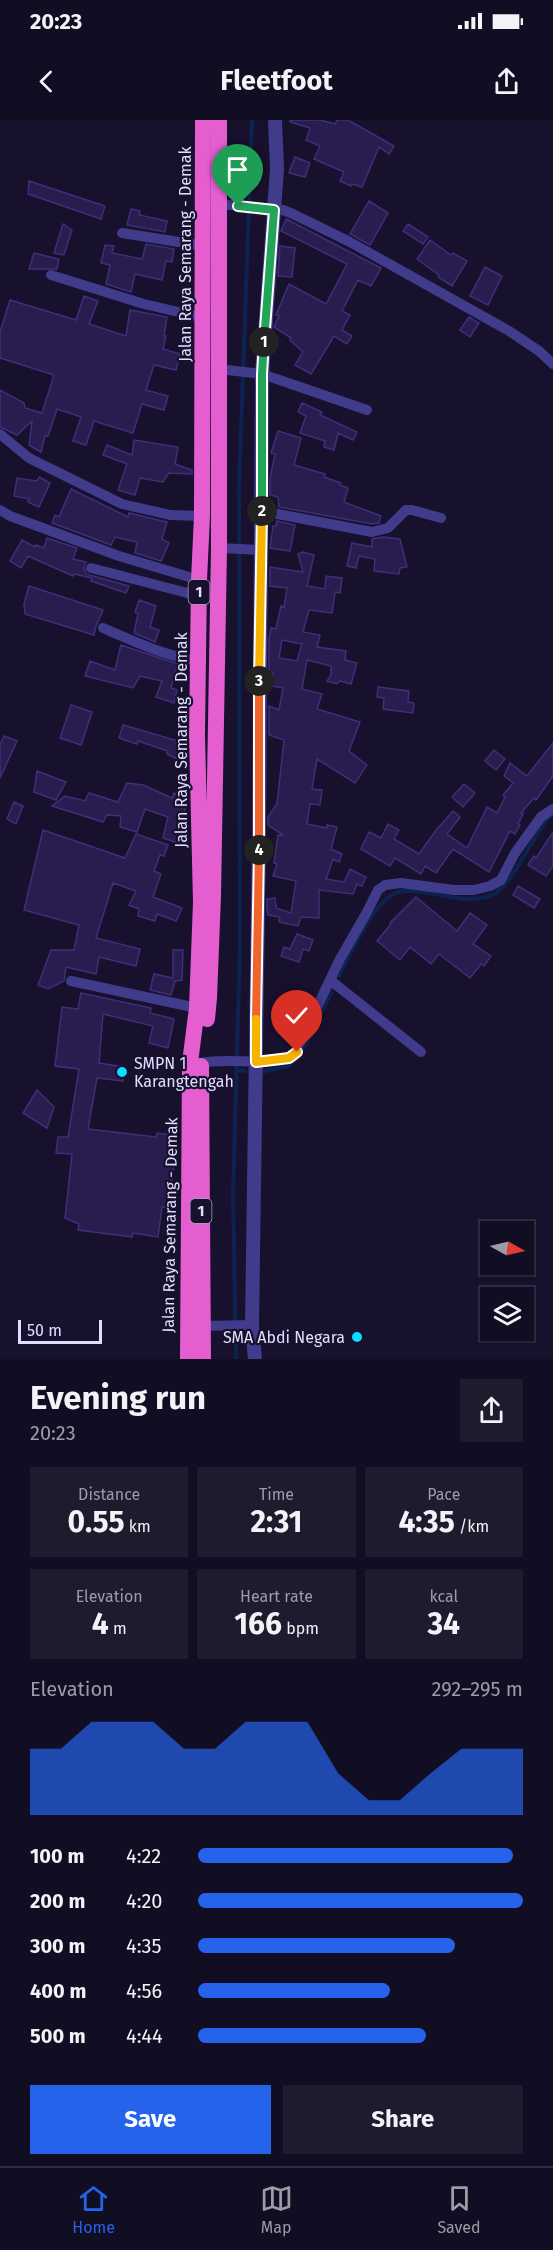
<!DOCTYPE html>
<meta charset="utf-8">
<style>
body{margin:0;font-family:"Fira Sans",sans-serif;background:#1e1b2f;color:#f1f3f6;height:100vh;display:flex;flex-direction:column;font-size:22px;white-space:nowrap}
*{box-sizing:border-box;margin:0}
p{font-size:20px;color:#9c9ca5}
.icon{flex:none;width:33px;height:33px;fill:none;stroke:currentColor;stroke-width:2;stroke-linecap:round;stroke-linejoin:round}
.map{position:relative;height:1239px;overflow:hidden}
.sheet{display:flex;flex-direction:column;background:#110d22;flex:1}
.sheet>*{flex:none}
.needle{width:39px;rotate:98deg}
.controls{position:absolute;left:480px;top:1101px;display:grid;gap:12px}
.controls a{display:grid;place-items:center;width:54px;height:54px;border-radius:0px;background:#110d22;box-shadow:0 2px 4px #0004,0 0 0 2px #302d40;font-size:30px}
.scale{position:absolute;left:18px;bottom:15px;width:84px;box-sizing:border-box;padding-left:6px;border:3px solid #e2ddff;border-top:0;font-size:16px;line-height:21px;white-space:nowrap;color:#e2ddff;-webkit-text-stroke:4px #17112d;paint-order:stroke}
.pin{position:absolute;display:grid;place-items:center;width:51px;height:51px;color:#fff;margin:-62px -26px;border-radius:50% 50% 50% 0;rotate:-45deg;box-shadow:0 0 6px #0007}
.pin .icon{rotate:45deg}
.km{position:absolute;width:30px;height:30px;margin:-15px;border-radius:50%;background:#222;color:#fff;font-size:16px;line-height:30px;text-align:center}
.round{display:grid;place-items:center;flex:none;width:63px;height:63px;border-radius:0px;background:#1e1b2f}
.summary{display:flex;align-items:center;justify-content:space-between;height:102px;padding:0 30px}
h1{font-size:33px;font-weight:700;line-height:45px}
.metrics{display:grid;grid-template-columns:repeat(3,1fr);gap:9px;height:102px;padding:6px 30px}
.metrics div{display:grid;align-content:center;border-radius:0px;background:#1e1b2f;text-align:center}
.metrics b{font-size:30px;font-weight:700}
.metrics small{font-size:16px;font-weight:400}
.metrics p{font-size:16px}
.chart{height:168px;padding:12px 30px}
.chart p{display:flex;justify-content:space-between}
.chart svg{width:100%;height:108px;margin-top:6px;fill:#2563eb;opacity:.7}
.button{display:flex;gap:12px;margin-top:auto;padding:12px 30px}
.button a{flex:1;height:69px;border-radius:0px;background:#2563eb;color:#fff;font-size:24px;font-weight:700;line-height:69px;text-align:center}
.button a+a{background:#1e1b2f;color:#f1f3f6}
ul{padding:0 30px;list-style:none;font-size:20px}
li{display:grid;grid-template-columns:96px 72px 1fr;align-items:center;height:45px}
li i{height:15px;border-radius:8px;background:#2563eb}
.status{display:flex;justify-content:space-between;align-items:center;height:42px;padding:0 30px;background:#110d22;direction:ltr}
.status svg{height:16px;fill:currentColor}
header{display:flex;justify-content:space-between;align-items:center;height:78px;padding:0 30px;background:#110d22;font-size:27px;font-weight:700}
.dock{display:flex;justify-content:space-around;align-items:center;height:84px;border-top:2px solid #302d40;background:#110d22;font-size:16px;color:#9c9ca5}
.dock a{display:grid;justify-items:center;gap:3px}
.dock .selected{color:#2563eb}
.map>svg:first-child{display:block}
.lines{fill:none;stroke-linecap:round;stroke-linejoin:round}
.stream{stroke:#0c2350;stroke-width:4}
.building{fill:#281d4e;stroke:#402e7a;stroke-width:1.5;fill-rule:evenodd}
.minor{stroke:#413b8c;stroke-width:10}
.tertiary{stroke:#413b8c;stroke-width:14}
.trunk{stroke:#e45ed0;stroke-width:16}
.split-1-casing{stroke:#fff;stroke-width:12}
.split-2-casing{stroke:#fff;stroke-width:12}
.split-3-casing{stroke:#fff;stroke-width:12}
.split-4-casing{stroke:#fff;stroke-width:12}
.split-5-casing{stroke:#fff;stroke-width:12}
.split-6-casing{stroke:#fff;stroke-width:12}
.split-1{stroke:#22a559;stroke-width:8}
.split-2{stroke:#22a559;stroke-width:8}
.split-3{stroke:#f5b400;stroke-width:8}
.split-4{stroke:#f0652b;stroke-width:8}
.split-5{stroke:#f0652b;stroke-width:8}
.split-6{stroke:#f5b400;stroke-width:8}
.poi-dot{fill:#09deff;stroke:#17112d;stroke-width:2}
.labels{text-anchor:middle;dominant-baseline:central;stroke-width:4.5;stroke-linejoin:round;paint-order:stroke}
.shield{fill:#17112d;stroke:#a5a0c0;stroke-width:1.5}
.shield-label{font-size:15px;font-weight:bold;fill:#e2ddff}
.street-label{font-size:16px;fill:#e2ddff;stroke:#17112d}
.poi-label{font-size:16px;fill:#e2ddff;stroke:#17112d;text-anchor:start}
</style>
<div class="status"><b>20:23</b><svg viewBox="0 0 49 12"><path d="M0 12V9h3v3zM5 12V6h3v6zM10 12V3h3v9zM15 12V0h3v12zM26 1h20v11H26zM47 4h2v5h-2z"/></svg></div>
<header><svg class="icon" aria-label="back" viewBox="0 0 24 24"><path d="M15 5l-7 7 7 7"/></svg>Fleetfoot<svg class="icon" aria-label="share" viewBox="0 0 24 24"><path d="M12 15V3M7 8l5-5 5 5M5 13v7h14v-7"/></svg></header>
<div class="map">
<svg width="553" height="1239" viewBox="0 0 553 1239">
<rect width="100%" height="100%" fill="#17112d"/>
<g class="lines">
<path class="stream" d="M339 856C349 836 377 775 399 772 414 769 434 774 449 777 464 779 479 781 494 774 513 764 533 715 550 696
M299 933 306 925 331 873
M236 950 245 951
M261 952 288 946 293 941
M236 1239 233 1074 240 828 239 367 252 0"/>
</g>
<path class="building" d="M290 0H320L335 4 337 0H348L394 26 389 34 379 27 362 67 352 64 351 66 340 61 344 52 314 39 320 26 306 20 310 8 290 2Z
M295 37 310 43 305 57 289 53Z
M29 61 105 86 101 99 28 74Z
M369 81 388 93 370 125 350 114Z
M131 89 140 91 139 95 167 101 165 112 127 105Z
M286 99 381 148 371 166 358 160 342 191 350 195 342 210 352 216 347 224 334 216 311 254 295 245 303 232 290 220 291 218 274 207 279 196 276 195 289 164 326 184 347 144 281 111Z
M63 104 72 110 64 135 54 133Z
M408 104 428 117 423 124 403 111Z
M430 120 451 135 453 133 467 141 452 166 438 157 439 155 417 139Z
M146 124 174 129 172 142 166 141 162 160 135 154 131 172 106 164 110 145 101 143 105 125 114 126 112 133 142 139Z
M280 126 295 128 292 157 278 156Z
M34 133 59 139 57 149H29Z
M485 147 502 156 488 185 470 176Z
M84 176 98 181 89 204 126 216 130 190 167 197 164 216H166L163 229 180 234 176 250 154 245 146 270 168 276 164 290 142 284 133 313 94 301 86 325 73 321 81 297 57 289 48 316H45L41 332 29 325 32 301 17 315 0 307V270L24 283 25 288 42 293 54 255 0 238V212L10 180 76 200Z
M469 197 479 203 470 217 460 210Z
M302 283 322 292 320 295 357 312 353 320 338 313 334 330 324 327 325 321 300 313 306 296 298 292Z
M278 311 301 318 294 345 325 354 324 357 341 363 340 365 348 368 344 382 381 396 379 403 372 404 279 387 278 377 270 375V358L275 334 271 333Z
M134 320 178 327 175 344 192 350V354L169 353 163 362 140 358 135 375 118 370 127 344 103 335 107 325 132 335Z
M39 357 50 363 39 387 28 382 29 379 14 376 17 358 37 361Z
M71 369 128 397 129 393 167 402 162 419 169 423 161 441 135 433 137 422 115 417 111 425 52 403 55 395 59 397Z
M277 401 295 405 290 431 270 428 273 406H276Z
M383 417 400 419 407 447 400 448 399 454 374 451 375 439 359 436 356 448 347 446 352 423 372 427V419Z
M47 418 77 428 73 439 86 442 84 447 86 454 129 466 126 473 91 461 92 458 74 454 73 456 28 436 21 448 10 441 22 420 35 427 36 425 44 428Z
M303 432 314 435 307 466 325 469 326 456 342 458 340 473 335 472 332 493 309 490 303 512 320 515 317 527 346 531 345 540 357 543 351 564 340 561 337 564 327 561 331 555V546L307 540 302 569 322 574 317 589 360 602 349 631 367 645 355 663 317 639 312 669 322 670 320 685 310 684 307 704 327 708V705L337 707 331 729 342 734 339 742 333 739 326 759 344 762 350 749 366 757 362 766 357 764 353 774 319 770V798L301 797 298 806 279 802 280 797 268 795 267 789V779L275 778 276 788 291 793 296 761 273 756 277 744 274 743 278 715H283L268 705V697L277 684 284 620 269 615V586L279 590 283 568 271 566 273 553H269V519L271 508 276 509 281 486 284 487 287 468 270 466V447L303 452 298 434ZM282 520 302 524 297 541 279 538Z
M29 466 103 490 96 506 94 515 25 494 24 484Z
M139 480 156 486 150 507 159 510 155 522 134 513 138 494 135 492Z
M121 525 178 544 171 568 177 570 174 583 156 577 162 561 140 556 133 568 85 556 90 541 115 550Z
M378 567 409 571 408 582 414 583 413 593 383 589 384 578 377 577Z
M71 585 92 592 81 625 60 618Z
M123 605 185 623 184 642 167 634 168 631 138 621 137 624 119 618Z
M4 616 17 621 0 658V625Z
M553 623V656L536 680 534 678 521 693 523 694 518 704 520 705 515 714 510 711 489 752 453 729 436 753 425 746 421 754 395 738 390 746 361 729 369 712 381 718 388 704 399 710 394 719 419 734 437 709 453 691 460 697 447 714 467 728 487 687 497 693 505 677 503 675 513 663 504 656 510 643 527 656Z
M494 630 505 639 496 650 485 641Z
M37 651 66 662 56 680 34 672Z
M127 663 143 665 172 678 174 673 183 677 185 691 178 723 163 718 168 697 145 689 137 712 120 707 121 696 107 695 103 702 52 686 65 676 85 681 89 673 118 682Z
M464 664 475 673 463 687 452 677Z
M14 682 23 686 16 704 7 699Z
M43 710 125 738 136 714 168 725 164 736 160 735 154 751 161 754 153 777 182 788 176 801 157 794 155 801 138 796 139 789 129 785 136 771 113 763 96 818 140 829 136 846 99 837 96 854 66 847 64 861 48 869 38 865 51 830H74L79 805 24 790Z
M553 712V746L546 756 528 745 534 736 536 738Z
M518 766 540 779 534 788 513 775Z
M416 777 457 811 470 793 487 805 473 824 491 836 484 846 481 844 470 858 439 834 431 844 410 827 400 840 377 821 391 804 390 803Z
M297 814 313 820 309 831 303 829 299 842 281 836 284 827 290 829Z
M173 830H183L182 860 175 861 171 875 150 870 154 854 173 858Z
M81 873 151 888 150 893 174 899 168 928 149 923 153 906 103 894 99 943 124 947 123 961 97 958 88 1009 156 1017 157 1013 177 1016 169 1088 162 1087 158 1117 133 1113 132 1117 78 1110 79 1104 65 1098 72 1034 56 1033 58 1017H68L79 949 55 946 62 887 78 889Z
M37 970 54 987 47 1008 23 993Z"/>
<g class="lines">
<path class="minor" d="M218 84 283 90 293 94 350 122 509 211 539 231 553 244
M122 113 204 126
M51 155 144 184 204 198
M218 249 262 254 367 290
M0 314 29 338 122 384 170 395 202 396
M0 390 10 396 119 436 199 460
M262 391 372 412 388 408 406 390H412L441 398
M219 428 261 430
M91 448 199 476
M103 508C135 522 165 536 199 541
M330 860 421 932
M71 861 197 888
M201 943C231 937 264 947 293 937L340 839 367 792 378 770 385 765 401 763 454 770H474L490 766 501 760 515 733 541 697 553 689
M203 1206 252 1205"/>
<path class="tertiary" d="M255 1239 252 1205 259 716 262 254 277 49 275 0"/>
<path class="trunk" d="M207 899 209 878 213 776 219 428V0
M201 946 203 1239
M188 1239 190 943 197 888 201 782 197 615 199 460 202 396 203 0"/>
</g>
<g class="lines">
<defs>
<path id="split-1" d="M238 86 274 90 264 222"/>
<path id="split-2" d="M262 391V254L264 222"/>
<path id="split-3" d="M259 561 262 391"/>
<path id="split-4" d="M259 730V561"/>
<path id="split-5" d="M256 899 259 730"/>
<path id="split-6" d="M256 899V942L289 938 297 932"/>
</defs>
<use href="#split-1" class="split-1-casing"/>
<use href="#split-2" class="split-2-casing"/>
<use href="#split-3" class="split-3-casing"/>
<use href="#split-4" class="split-4-casing"/>
<use href="#split-5" class="split-5-casing"/>
<use href="#split-6" class="split-6-casing"/>
<use href="#split-1" class="split-1"/>
<use href="#split-2" class="split-2"/>
<use href="#split-3" class="split-3"/>
<use href="#split-4" class="split-4"/>
<use href="#split-5" class="split-5"/>
<use href="#split-6" class="split-6"/>
</g>
<g class="poi-dot">
<circle cx="122" cy="952" r="6"/>
<circle cx="357" cy="1217" r="6"/>
</g>
<g class="labels">
<g class="shield">
<rect x="188.5" y="460" width="21" height="24" rx="4.5"/>
<rect x="190.5" y="1079" width="21" height="24" rx="4.5"/>
</g>
<g class="shield-label">
<text x="199" y="472">1</text>
<text x="201" y="1091">1</text>
</g>
<g class="street-label">
<text transform="translate(185 134) rotate(-90)">Jalan Raya Semarang - Demak</text>
<text transform="translate(181 620) rotate(-90)">Jalan Raya Semarang - Demak</text>
<text transform="translate(170 1105) rotate(-89)">Jalan Raya Semarang - Demak</text>
</g>
<g class="poi-label">
<text x="134" y="943">SMPN 1<tspan x="134" dy="18">Karangtengah</tspan></text>
<text x="345" y="1217" text-anchor="end">SMA Abdi Negara</text>
</g>
</g>
</svg>
<div class="controls">
<a><svg class="needle" viewBox="-14 -14 28 28"><path d="M0-13l5 13h-10z" fill="#e53935"/><path d="M0 13l5-13h-10z" fill="#9c9ca5"/></svg></a>
<a><svg class="icon" aria-label="layers" viewBox="0 0 24 24"><path d="M12 4l9 5-9 5-9-5zM3 14l9 5 9-5"/></svg></a>
</div>
<div class="scale">50 m</div>
<div class="pin" style="left:238px;top:86px;background:#1e9e55"><svg class="icon" aria-label="arrive" viewBox="0 0 24 24"><path d="M6 21V4h12l-3 4 3 4H6"/></svg></div>
<div class="pin" style="left:297px;top:932px;background:#d93025"><svg class="icon" aria-label="check" viewBox="0 0 24 24"><path d="M5 12l5 5 9-10"/></svg></div>
<b class="km" style="left:264px;top:222px">1</b>
<b class="km" style="left:262px;top:391px">2</b>
<b class="km" style="left:259px;top:561px">3</b>
<b class="km" style="left:259px;top:730px">4</b>
</div>
<section class="sheet">
<div class="summary"><div><h1>Evening run</h1><p>20:23</p></div><a class="round"><svg class="icon" aria-label="share" viewBox="0 0 24 24"><path d="M12 15V3M7 8l5-5 5 5M5 13v7h14v-7"/></svg></a></div>
<div class="metrics">
<div><p>Distance</p><b>0.55<small> km</small></b></div>
<div><p>Time</p><b>2:31</b></div>
<div><p>Pace</p><b>4:35<small> /km</small></b></div>
</div>
<div class="metrics">
<div><p>Elevation</p><b>4<small> m</small></b></div>
<div><p>Heart rate</p><b>166<small> bpm</small></b></div>
<div><p>kcal</p><b>34</b></div>
</div>
<div class="chart"><p><span>Elevation</span>292–295 m</p>
<svg viewBox="0 0 160 44" preserveAspectRatio="none"><path d="M0 44V17L10 17L20 6L30 6L40 6L50 17L60 17L70 6L80 6L90 6L100 27L110 38L120 38L130 27L140 17L150 17L160 17V44z"/></svg>
</div>
<ul>
<li><b>100 m</b>4:22<i style="width:97%"></i></li>
<li><b>200 m</b>4:20<i style="width:100%"></i></li>
<li><b>300 m</b>4:35<i style="width:79%"></i></li>
<li><b>400 m</b>4:56<i style="width:59%"></i></li>
<li><b>500 m</b>4:44<i style="width:70%"></i></li>
</ul>
<div class="button"><a>Save</a><a>Share</a></div>
</section>
<nav class="dock">
<a class="selected"><svg class="icon" aria-label="home" viewBox="0 0 24 24"><path d="M3 11l9-7 9 7M6 9v11h12V9"/></svg>Home</a>
<a><svg class="icon" aria-label="map" viewBox="0 0 24 24"><path d="M3 6l6-2 6 2 6-2v14l-6 2-6-2-6 2zM9 4v14M15 6v14"/></svg>Map</a>
<a><svg class="icon" aria-label="saved" viewBox="0 0 24 24"><path d="M7 4h10v16l-5-4-5 4z"/></svg>Saved</a>
</nav>
